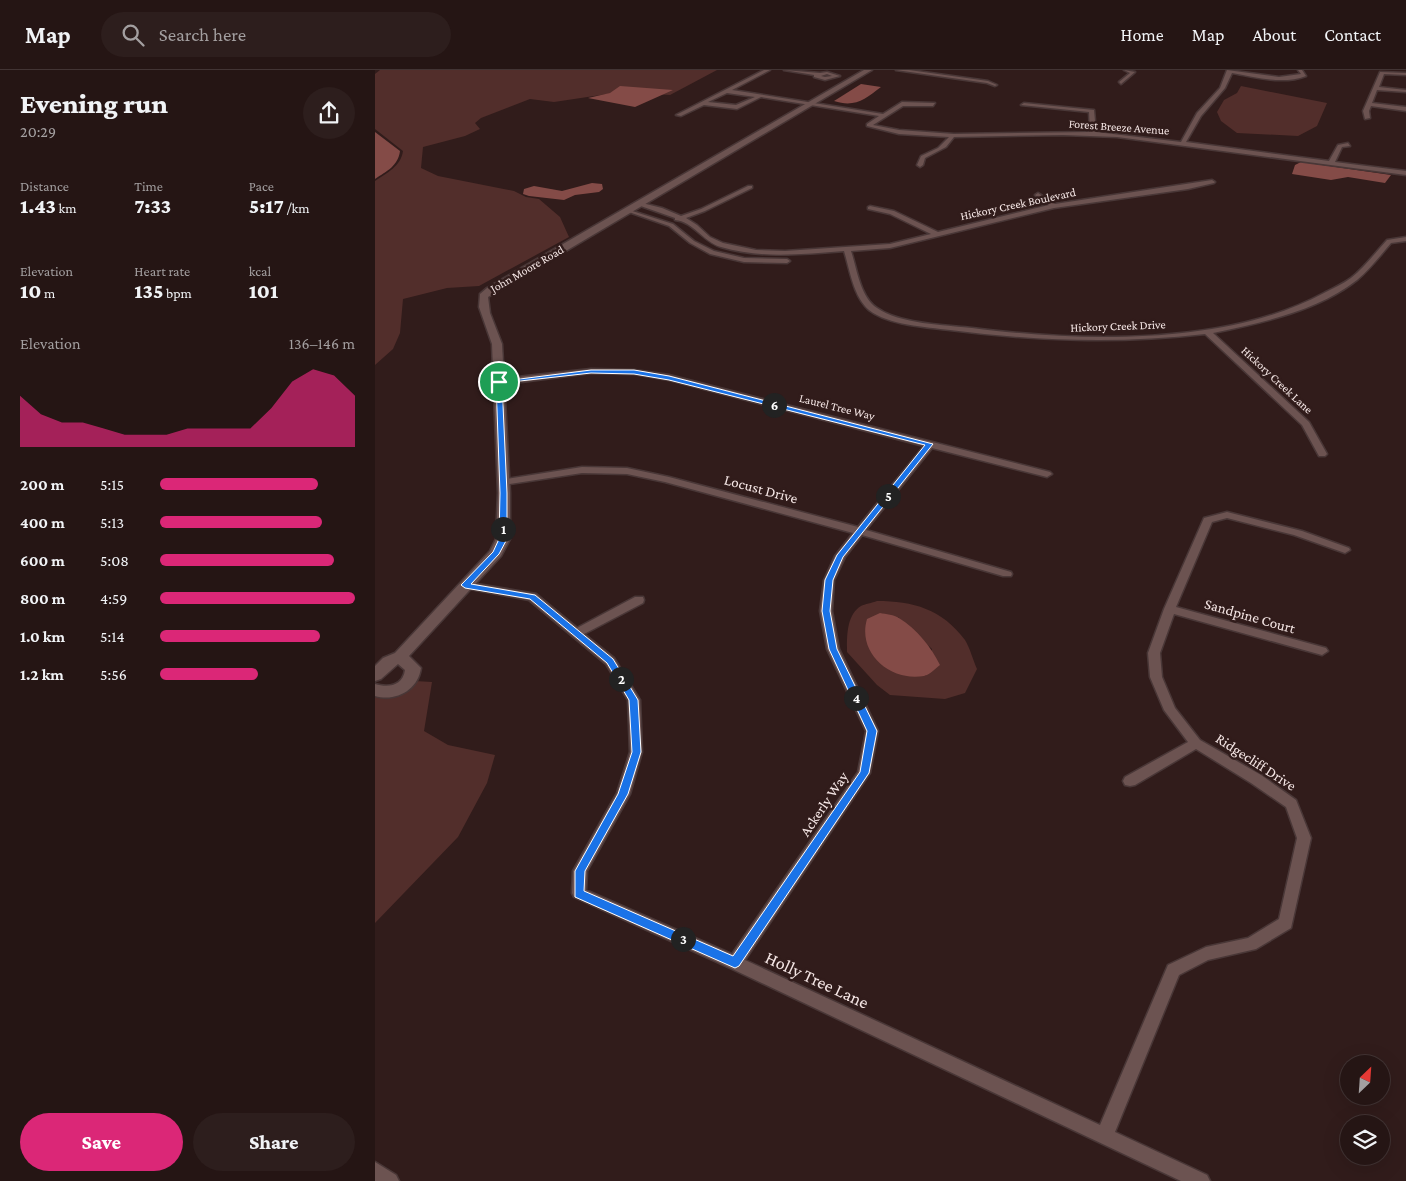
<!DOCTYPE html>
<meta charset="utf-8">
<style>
body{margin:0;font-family:"Crimson Pro",serif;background:#2d1e1d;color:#f1f3f6;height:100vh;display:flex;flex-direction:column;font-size:19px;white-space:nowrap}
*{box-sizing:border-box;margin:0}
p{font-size:16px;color:#a39fa0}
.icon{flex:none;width:28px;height:28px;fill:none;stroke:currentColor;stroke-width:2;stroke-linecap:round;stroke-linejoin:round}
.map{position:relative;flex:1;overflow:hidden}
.sheet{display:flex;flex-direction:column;background:#251514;width:375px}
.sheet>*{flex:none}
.needle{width:32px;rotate:25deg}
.buttons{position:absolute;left:965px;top:985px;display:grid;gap:10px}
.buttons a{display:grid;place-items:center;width:50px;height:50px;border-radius:50%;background:#251514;box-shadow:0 5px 20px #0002,0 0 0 1px #423434;font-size:25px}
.pin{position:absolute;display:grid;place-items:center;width:42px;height:42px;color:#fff;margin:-21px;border:2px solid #fff;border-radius:50%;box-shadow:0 1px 5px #0007}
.km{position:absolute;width:25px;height:25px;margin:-12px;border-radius:50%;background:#222;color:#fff;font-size:14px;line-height:25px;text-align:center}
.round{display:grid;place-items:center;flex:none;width:52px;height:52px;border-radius:26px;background:#2d1e1d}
.head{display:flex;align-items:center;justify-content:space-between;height:85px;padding:0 20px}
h1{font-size:28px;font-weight:800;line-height:38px}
.figures{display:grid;grid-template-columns:repeat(3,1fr);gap:8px;height:85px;padding:5px 20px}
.figures div{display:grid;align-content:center}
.figures b{font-size:21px;font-weight:800}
.figures small{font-size:14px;font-weight:400}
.figures p{font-size:14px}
.chart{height:140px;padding:10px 20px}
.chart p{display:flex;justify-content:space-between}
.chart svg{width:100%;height:90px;margin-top:5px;fill:#db2777;opacity:.7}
.cta{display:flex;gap:10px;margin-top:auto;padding:10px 20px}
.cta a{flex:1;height:58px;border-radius:30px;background:#db2777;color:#fff;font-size:20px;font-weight:800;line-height:58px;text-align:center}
.cta a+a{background:#2d1e1d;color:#f1f3f6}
ul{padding:0 20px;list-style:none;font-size:16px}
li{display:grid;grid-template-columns:80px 60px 1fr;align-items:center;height:38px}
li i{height:12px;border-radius:6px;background:#db2777}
header{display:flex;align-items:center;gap:30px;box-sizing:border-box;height:70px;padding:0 25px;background:#251514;border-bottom:1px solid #423434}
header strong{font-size:24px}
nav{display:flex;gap:28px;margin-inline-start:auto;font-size:18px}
.search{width:350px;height:45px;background:#2d1e1d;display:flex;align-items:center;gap:12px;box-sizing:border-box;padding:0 18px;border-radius:28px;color:#a39fa0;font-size:19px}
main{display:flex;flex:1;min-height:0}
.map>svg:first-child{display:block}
.green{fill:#522e2b;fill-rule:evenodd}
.water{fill:#844b47}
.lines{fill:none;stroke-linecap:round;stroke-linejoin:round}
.street-casing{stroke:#493737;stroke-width:3}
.secondary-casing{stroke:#493737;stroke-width:3}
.street{fill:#6c5351;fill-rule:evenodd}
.secondary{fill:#6c5351;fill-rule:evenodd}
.route{fill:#1a73e8;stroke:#fff;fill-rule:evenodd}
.labels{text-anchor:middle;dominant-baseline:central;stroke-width:5;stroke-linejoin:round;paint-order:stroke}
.far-street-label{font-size:12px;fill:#f5e6e5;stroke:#311c1b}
.street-label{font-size:15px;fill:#f5e6e5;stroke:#311c1b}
.near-street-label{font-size:18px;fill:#f5e6e5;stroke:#311c1b}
</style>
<header>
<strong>Map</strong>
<div class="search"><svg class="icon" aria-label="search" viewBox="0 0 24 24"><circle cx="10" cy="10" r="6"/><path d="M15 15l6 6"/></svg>Search here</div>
<nav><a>Home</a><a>Map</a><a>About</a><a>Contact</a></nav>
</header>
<main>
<section class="sheet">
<div class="head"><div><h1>Evening run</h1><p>20:29</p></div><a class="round"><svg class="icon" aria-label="share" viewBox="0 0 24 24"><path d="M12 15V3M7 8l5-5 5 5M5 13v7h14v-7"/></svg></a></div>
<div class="figures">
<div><p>Distance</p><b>1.43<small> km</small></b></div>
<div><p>Time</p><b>7:33</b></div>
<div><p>Pace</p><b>5:17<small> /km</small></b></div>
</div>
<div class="figures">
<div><p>Elevation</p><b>10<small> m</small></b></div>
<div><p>Heart rate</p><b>135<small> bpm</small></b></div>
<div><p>kcal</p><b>101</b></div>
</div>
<div class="chart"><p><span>Elevation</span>136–146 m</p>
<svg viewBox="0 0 160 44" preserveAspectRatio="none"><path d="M0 44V19L10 28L20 32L30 32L40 35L50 38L60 38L70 38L80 35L90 35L100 35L110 35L120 25L130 12L140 6L150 9L160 19V44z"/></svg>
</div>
<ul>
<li><b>200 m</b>5:15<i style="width:81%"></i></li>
<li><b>400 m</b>5:13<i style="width:83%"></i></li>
<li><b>600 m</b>5:08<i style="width:89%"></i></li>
<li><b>800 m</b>4:59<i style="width:100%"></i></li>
<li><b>1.0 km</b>5:14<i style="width:82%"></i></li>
<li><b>1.2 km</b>5:56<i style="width:50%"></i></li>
</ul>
<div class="cta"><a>Save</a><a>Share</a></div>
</section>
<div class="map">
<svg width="1031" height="1111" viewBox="0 0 1031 1111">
<rect width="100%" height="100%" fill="#311c1b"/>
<path class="green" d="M5 0H342L295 25 246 22 179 32 155 29 106 48 100 53 105 59 90 66 48 77 46 98 63 106 139 121 151 127 164 129 185 147 194 167 104 216 72 218 28 229 25 263 18 279 0 295V111C12 103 26 96 28 81L0 59V4Z
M866 16 952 33 942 56 923 66 862 63 846 51 842 42 849 30 862 23Z
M502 531C538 531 567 539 590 570 595 578 598 590 602 599L590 623 570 629 515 625 502 615 472 582C472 568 471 545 486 536 490 534 497 533 502 531ZM523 547 557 579 551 606H534L524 604Z
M40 611 57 612 49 661 73 675 120 685 112 713 83 767 0 853V627L17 626Z"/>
<path class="water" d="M486 14 506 17C490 29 480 38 459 31Z
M245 16 298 20 260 37 213 28 235 23Z
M0 62 25 81C23 96 12 101 0 109Z
M926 92 1016 105 1010 113 973 107 956 110 917 104 920 95Z
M217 113 227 114 228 119 224 122 200 125 189 130 154 126 148 124 149 119 159 116 187 121Z
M505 543C511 544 519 545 524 548 542 559 556 577 565 595 560 599 554 605 549 606 515 612 482 583 492 549Z"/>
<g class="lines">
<defs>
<path id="street" d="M389 0H395L357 20 508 44 527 32 560 33 558 36H528L498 55 524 60 579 64 715 62 714 42 646 35 649 33 719 40 721 62 806 72 822 43 845 18 852 0 904 7 926 4 923 0H927L931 6C908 15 880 7 857 3L850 18 826 46 811 72 954 91 963 75 973 73 975 76 967 77 960 92 1031 101V105L742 67 688 65 579 67 571 77 550 88 548 95 545 97 542 95 546 86 563 78 574 67 524 64 492 56V54L504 46 386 27 362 39 329 35 306 46 301 45ZM352 23 380 27 361 35 333 32Z
M409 0 445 3 452 2 465 6 450 10 439 7V5ZM452 4 457 6 450 7 446 6Z
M521 0H534L613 11 622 15 620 16 612 13Z
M749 0 760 2 746 14 744 12 755 3Z
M1005 2 1031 3V5L1009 4 1004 17 1031 20V22L1002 20 997 33 1031 37V41L996 36 994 41 995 48 990 49 988 41Z
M837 110 840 112 839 113 813 119 679 138 515 178 476 181C482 199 485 227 502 238 524 254 570 255 597 258 706 272 851 276 949 223 958 218 968 214 976 208 990 197 1000 183 1012 170L1031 167V171L1016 173C1005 186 995 199 982 210 943 241 885 253 838 263L934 352 952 384 950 386H944L927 355 830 264C743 274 662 271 575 260 551 257 513 255 494 240 478 226 475 200 469 181 428 184 386 189 346 177 328 172 318 151 300 150V148L260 134 263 132 287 138 306 146 326 139 373 116H377V118L330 141 311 148 322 155 335 167 348 173 381 180 410 181 515 174 556 164 515 144 493 139V137L495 136 519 141 563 162 674 135 661 126 660 125 663 123 680 134Z
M251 139 298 154 319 171 339 181 369 188 412 189 415 191 412 193 369 192 335 184 315 173 294 156 251 141Z
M216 299 259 300 294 305 675 402 677 404 672 407 557 378 491 460 636 502 637 504 636 506H628L487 465 470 487 459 510 457 541 464 579 503 661 495 703 370 890 725 1055 793 895 831 877 873 868 904 849 922 768 911 737 876 713 821 679 760 715 755 716 750 715 748 711 750 707 813 672 789 640 775 607 773 583 789 539 829 448 852 442 927 461 974 478 975 480 970 483 919 465 852 448 837 452 801 537 951 578 953 581 947 585 799 544 785 583 787 607 800 638 825 670 886 705 921 730 936 768 916 858 881 879 833 890 804 905 740 1062 832 1105 835 1111H806L355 898 199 827 197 823 198 801 242 723 255 682 253 630 231 594 154 530 90 518 86 517 85 515 86 513 90 512 161 524 202 558 260 527H268L269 530 268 533 209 564 239 588 265 630 267 682 255 724 212 801 211 820 357 884 483 702 491 661 452 579 445 541 449 510 460 486 478 463 290 412 252 404 207 403 128 415 123 412 125 410 207 397 252 398 294 407 483 457 549 376 294 310 259 304 216 303 124 315 120 312 124 309Z
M0 1092 21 1105 24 1111H0Z"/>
<path id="secondary" d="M489 0H497L113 227 115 243 127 274 135 423V469L126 486 34 586 46 598C43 620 21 632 0 626V614C13 618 28 616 30 600L23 594 6 609 0 611V596L8 588 20 583 115 481 121 469 123 423 117 274 104 237 105 224 112 218Z"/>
</defs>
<use href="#street" class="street-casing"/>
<use href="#secondary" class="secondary-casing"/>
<use href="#street" class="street"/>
<use href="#secondary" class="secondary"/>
</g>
<path class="route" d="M216 300H259L294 306 558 374 468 487 458 510 455 541 462 579 502 661 494 703 364 896 360 898 200 827V801L243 724 257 682 254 630 232 593 155 529 90 518 86 515 118 482 124 469 125 423 121 312ZM216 303 259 304 294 310 550 375 462 485 450 510 447 541 454 579 492 661 485 702 358 886 209 821 210 801 253 724 266 682 263 630 238 589 160 525 96 514 124 484 132 469V423L127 313Z"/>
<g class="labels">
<g class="far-street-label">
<text transform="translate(744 57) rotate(4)">Forest Breeze Avenue</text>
<text transform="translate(643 134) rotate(-12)">Hickory Creek Boulevard</text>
<text transform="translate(152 199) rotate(-30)">John Moore Road</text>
<text transform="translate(743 256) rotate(-2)">Hickory Creek Drive</text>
<text transform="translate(902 310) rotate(43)">Hickory Creek Lane</text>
<text transform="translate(462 337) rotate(14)">Laurel Tree Way</text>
</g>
<g class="street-label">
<text transform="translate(386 419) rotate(15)">Locust Drive</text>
<text transform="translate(875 546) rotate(16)">Sandpine Court</text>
<text transform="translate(881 692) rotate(33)">Ridgecliff Drive</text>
<text transform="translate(449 734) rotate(-56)">Ackerly Way</text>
</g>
<g class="near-street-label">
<text transform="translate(442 910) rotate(25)">Holly Tree Lane</text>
</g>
</g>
</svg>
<div class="buttons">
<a><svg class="needle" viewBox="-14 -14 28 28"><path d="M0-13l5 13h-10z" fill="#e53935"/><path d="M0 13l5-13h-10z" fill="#a39fa0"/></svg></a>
<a><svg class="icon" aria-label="layers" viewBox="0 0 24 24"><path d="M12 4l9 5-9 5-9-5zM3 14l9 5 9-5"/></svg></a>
</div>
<div class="pin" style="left:124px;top:312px;background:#1e9e55"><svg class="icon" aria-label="arrive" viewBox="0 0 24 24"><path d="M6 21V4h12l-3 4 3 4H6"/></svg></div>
<b class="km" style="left:128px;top:459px">1</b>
<b class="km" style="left:246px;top:609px">2</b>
<b class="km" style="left:308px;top:869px">3</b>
<b class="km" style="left:481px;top:628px">4</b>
<b class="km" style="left:513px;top:426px">5</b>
<b class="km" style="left:399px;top:335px">6</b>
</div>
</main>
